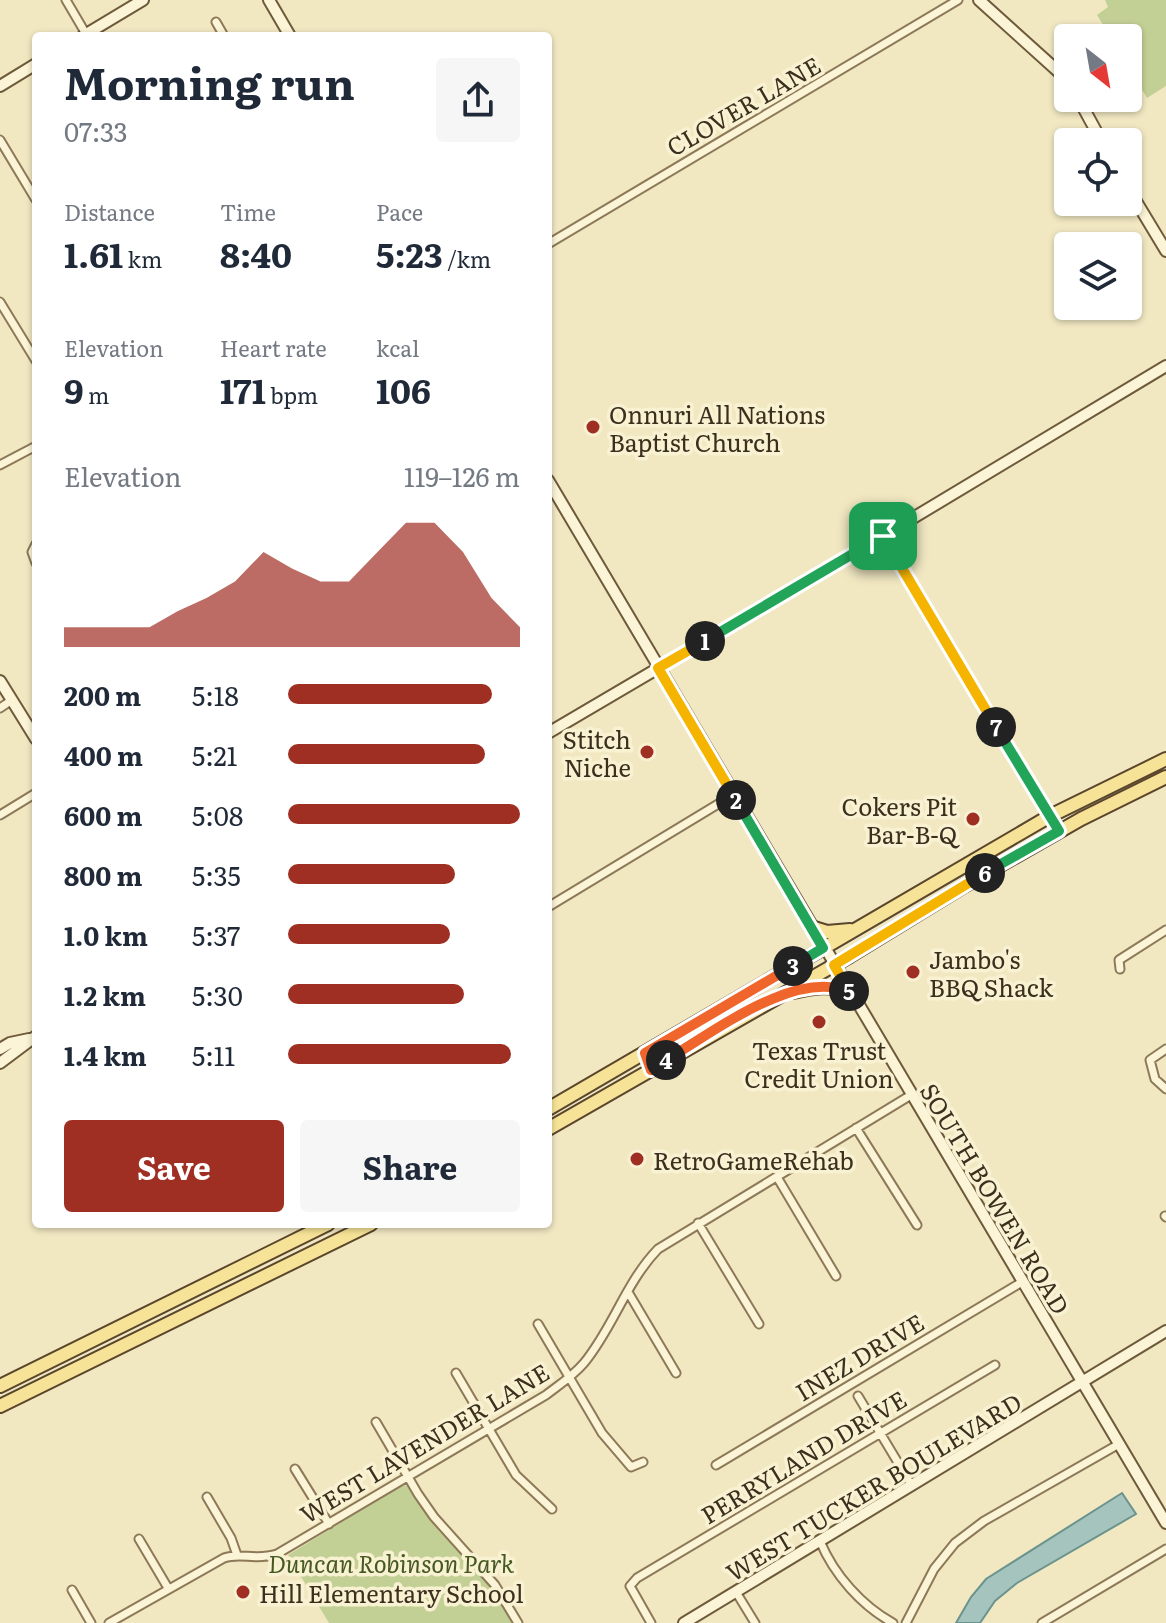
<!DOCTYPE html>
<meta charset="utf-8">
<style>
body{margin:0;font-family:Literata,serif;background:#f6f6f7;color:#1f2937;height:100vh;display:flex;flex-direction:column;font-size:30px;white-space:nowrap}
*{box-sizing:border-box;margin:0}
p{font-size:26px;color:#747a83}
.icon{flex:none;width:44px;height:44px;fill:none;stroke:currentColor;stroke-width:2;stroke-linecap:round;stroke-linejoin:round}
.map{position:relative;flex:1;overflow:hidden}
.details{position:absolute;left:32px;top:32px;width:520px;height:1196px;display:flex;flex-direction:column;background:#fff;border-radius:8px;box-shadow:0 2px 6px #0004}
.details>*{flex:none}
.needle{width:52px;rotate:149deg}
.buttons{position:absolute;left:1054px;top:24px;display:grid;gap:16px}
.buttons a{display:grid;place-items:center;width:88px;height:88px;border-radius:8px;background:#fff;box-shadow:0 2px 6px #0004;font-size:40px}
.pin{position:absolute;display:grid;place-items:center;width:68px;height:68px;color:#fff;margin:-34px;border-radius:16px;box-shadow:0 4px 12px #0006}
.km{position:absolute;width:40px;height:40px;margin:-20px;border-radius:50%;background:#222;color:#fff;font-size:22px;line-height:40px;text-align:center}
.round{display:grid;place-items:center;flex:none;width:84px;height:84px;border-radius:8px;background:#f6f6f7}
.headline{display:flex;align-items:center;justify-content:space-between;height:136px;padding:0 32px}
h1{font-size:44px;font-weight:700;line-height:60px}
.figures{display:grid;grid-template-columns:repeat(3,1fr);gap:12px;height:136px;padding:8px 32px}
.figures div{display:grid;align-content:center}
.figures b{font-size:34px;font-weight:700}
.figures small{font-size:22px;font-weight:400}
.figures p{font-size:22px}
.chart{height:224px;padding:16px 32px}
.chart p{display:flex;justify-content:space-between}
.chart svg{width:100%;height:144px;margin-top:8px;fill:#a02f23;opacity:.7}
.action{display:flex;gap:16px;margin-top:auto;padding:16px 32px}
.action a{flex:1;height:92px;border-radius:8px;background:#a02f23;color:#fff;font-size:32px;font-weight:700;line-height:92px;text-align:center}
.action a+a{background:#f6f6f7;color:#1f2937}
ul{padding:0 32px;list-style:none;font-size:26px}
li{display:grid;grid-template-columns:128px 96px 1fr;align-items:center;height:60px}
li i{height:20px;border-radius:10px;background:#a02f23}
.map>svg:first-child{display:block}
.green{fill:#c3d095}
.water{fill:#a5c4be;stroke:#6b938d;stroke-width:2}
.lines{fill:none;stroke-linecap:round;stroke-linejoin:round}
.street-casing{stroke:#8d7958;stroke-width:11}
.secondary-casing{stroke:#6e5a3b;stroke-width:14}
.primary-casing{stroke:#5a462c;stroke-width:16}
.street{stroke:#fbf4d6;stroke-width:7}
.secondary{stroke:#fbf4d6;stroke-width:10}
.primary{stroke:#f7e397;stroke-width:12}
.split-1-casing{stroke:#fff;stroke-width:16}
.split-2-casing{stroke:#fff;stroke-width:16}
.split-3-casing{stroke:#fff;stroke-width:16}
.split-4-casing{stroke:#fff;stroke-width:16}
.split-5-casing{stroke:#fff;stroke-width:16}
.split-6-casing{stroke:#fff;stroke-width:16}
.split-7-casing{stroke:#fff;stroke-width:16}
.split-8-casing{stroke:#fff;stroke-width:16}
.split-1{stroke:#22a559;stroke-width:10}
.split-2{stroke:#f5b400;stroke-width:10}
.split-3{stroke:#22a559;stroke-width:10}
.split-4{stroke:#f0652b;stroke-width:10}
.split-5{stroke:#f0652b;stroke-width:10}
.split-6{stroke:#f5b400;stroke-width:10}
.split-7{stroke:#22a559;stroke-width:10}
.split-8{stroke:#f5b400;stroke-width:10}
.poi-dot{fill:#a02f23;stroke:#f8f1d2;stroke-width:3}
.labels{text-anchor:middle;dominant-baseline:central;stroke-width:7;stroke-linejoin:round;paint-order:stroke}
.street-label{font-size:24px;fill:#3b2f1d;stroke:#f8f1d2}
.poi-label{font-size:24px;fill:#3b2f1d;stroke:#f8f1d2;text-anchor:start}
.park-label{font-size:24px;font-style:italic;fill:#465922;stroke:#f8f1d2}
</style>
<div class="map">
<svg width="1166" height="1623" viewBox="0 0 1166 1623">
<rect width="100%" height="100%" fill="#f1e8c2"/>
<path class="green" d="M1105 0H1166V86L1147 98 1128 66V38H1111L1097 15 1108 7Z
M402 1485 408 1486 440 1528 488 1582 513 1623H329L288 1555Z"/>
<path class="water" d="M1122 1493 1136 1514 1017 1583 995 1601 980 1623H956L971 1597 986 1579Z"/>
<g class="lines">
<defs>
<path id="street" d="M66 0 86 34
M216 22 224 36
M0 140 36 200
M548 244 958 0
M0 302 36 361
M0 465 36 446
M883 536 1059 831
M36 544 32 552 36 563
M0 708 12 700
M0 815 36 793
M548 907 733 795
M1120 969 1119 960 1166 930
M1166 1049 1150 1060 1155 1079 1166 1089
M856 1128 917 1225
M777 1177 836 1276
M1165 1216 1166 1217
M698 1223 759 1324
M628 1292 676 1373
M538 1324 602 1433 631 1467 643 1462
M456 1373 516 1475 552 1509
M858 1396 912 1486
M376 1422 418 1494 434 1517 495 1585 518 1623
M716 1465 1022 1282
M295 1469 329 1524
M207 1497 231 1538 237 1555
M139 1539 168 1588
M820 1541C834 1575 862 1606 893 1623
M72 1590 91 1623
M736 1592 755 1623
M109 1623 224 1558C241 1552 255 1561 277 1554L546 1395C559 1385 573 1376 584 1363 613 1328 626 1282 658 1249L911 1095
M651 1623 630 1586 637 1578 995 1365
M906 1623 934 1569 955 1543 984 1521 1119 1444
M1042 1623 1166 1549"/>
<path id="secondary" d="M269 0 290 36
M979 0 1061 74 1068 83
M83 36 143 0
M0 86 36 64
M1078 98 1102 142
M1128 188 1166 251
M548 480 1166 1523
M0 681 36 739
M548 733 883 536 1166 366
M0 1049 10 1043 29 1039
M0 1063 36 1036
M684 1623 1166 1331"/>
<path id="primary" d="M811 927 827 932 850 930
M793 992C814 987 831 984 851 993
M548 1109 1050 816 1166 759
M548 1129 850 956 964 886 1081 819 1166 777
M0 1386 328 1224
M0 1406 371 1224"/>
</defs>
<use href="#street" class="street-casing"/>
<use href="#secondary" class="secondary-casing"/>
<use href="#primary" class="primary-casing"/>
<use href="#street" class="street"/>
<use href="#secondary" class="secondary"/>
<use href="#primary" class="primary"/>
</g>
<g class="lines">
<defs>
<path id="split-1" d="M705 641 883 536"/>
<path id="split-2" d="M705 641 658 668 736 800"/>
<path id="split-3" d="M736 800 823 948 793 966"/>
<path id="split-4" d="M666 1060 651 1070 645 1053 793 966"/>
<path id="split-5" d="M666 1060C711 1034 798 966 851 993L849 991"/>
<path id="split-6" d="M849 991 834 965 985 873"/>
<path id="split-7" d="M985 873 1059 831 996 727"/>
<path id="split-8" d="M883 536 996 727"/>
</defs>
<use href="#split-1" class="split-1-casing"/>
<use href="#split-2" class="split-2-casing"/>
<use href="#split-3" class="split-3-casing"/>
<use href="#split-4" class="split-4-casing"/>
<use href="#split-5" class="split-5-casing"/>
<use href="#split-6" class="split-6-casing"/>
<use href="#split-7" class="split-7-casing"/>
<use href="#split-8" class="split-8-casing"/>
<use href="#split-1" class="split-1"/>
<use href="#split-2" class="split-2"/>
<use href="#split-3" class="split-3"/>
<use href="#split-4" class="split-4"/>
<use href="#split-5" class="split-5"/>
<use href="#split-6" class="split-6"/>
<use href="#split-7" class="split-7"/>
<use href="#split-8" class="split-8"/>
</g>
<g class="poi-dot">
<circle cx="593" cy="427" r="8"/>
<circle cx="647" cy="752" r="8"/>
<circle cx="973" cy="819" r="8"/>
<circle cx="913" cy="972" r="8"/>
<circle cx="819" cy="1022" r="8"/>
<circle cx="637" cy="1159" r="8"/>
<circle cx="243" cy="1592" r="8"/>
</g>
<g class="labels">
<g class="street-label">
<text transform="translate(743 105) rotate(-30)">CLOVER LANE</text>
<text transform="translate(996 1198) rotate(59)">SOUTH BOWEN ROAD</text>
<text transform="translate(859 1356) rotate(-31)">INEZ DRIVE</text>
<text transform="translate(424 1442) rotate(-31)">WEST LAVENDER LANE</text>
<text transform="translate(803 1456) rotate(-31)">PERRYLAND DRIVE</text>
<text transform="translate(873 1486) rotate(-31)">WEST TUCKER BOULEVARD</text>
</g>
<g class="poi-label">
<text x="609" y="413">Onnuri All Nations<tspan x="609" dy="28">Baptist Church</tspan></text>
<text x="631" y="738" text-anchor="end">Stitch<tspan x="631" dy="28">Niche</tspan></text>
<text x="957" y="805" text-anchor="end">Cokers Pit<tspan x="957" dy="28">Bar-B-Q</tspan></text>
<text x="929" y="958">Jambo's<tspan x="929" dy="28">BBQ Shack</tspan></text>
<text x="819" y="1049" text-anchor="middle">Texas Trust<tspan x="819" dy="28">Credit Union</tspan></text>
<text x="653" y="1159">RetroGameRehab</text>
<text x="259" y="1592">Hill Elementary School</text>
</g>
<g class="park-label">
<text x="391" y="1562">Duncan Robinson Park</text>
</g>
</g>
</svg>
<div class="buttons">
<a><svg class="needle" viewBox="-14 -14 28 28"><path d="M0-13l5 13h-10z" fill="#e53935"/><path d="M0 13l5-13h-10z" fill="#747a83"/></svg></a>
<a><svg class="icon" aria-label="locate" viewBox="0 0 24 24"><circle cx="12" cy="12" r="6"/><path d="M12 2v4M12 18v4M2 12h4M18 12h4"/></svg></a>
<a><svg class="icon" aria-label="layers" viewBox="0 0 24 24"><path d="M12 4l9 5-9 5-9-5zM3 14l9 5 9-5"/></svg></a>
</div>
<div class="pin" style="left:883px;top:536px;background:#1e9e55"><svg class="icon" aria-label="arrive" viewBox="0 0 24 24"><path d="M6 21V4h12l-3 4 3 4H6"/></svg></div>
<b class="km" style="left:705px;top:641px">1</b>
<b class="km" style="left:736px;top:800px">2</b>
<b class="km" style="left:793px;top:966px">3</b>
<b class="km" style="left:666px;top:1060px">4</b>
<b class="km" style="left:849px;top:991px">5</b>
<b class="km" style="left:985px;top:873px">6</b>
<b class="km" style="left:996px;top:727px">7</b>
<section class="details">
<div class="headline"><div><h1>Morning run</h1><p>07:33</p></div><a class="round"><svg class="icon" aria-label="share" viewBox="0 0 24 24"><path d="M12 15V3M7 8l5-5 5 5M5 13v7h14v-7"/></svg></a></div>
<div class="figures">
<div><p>Distance</p><b>1.61<small> km</small></b></div>
<div><p>Time</p><b>8:40</b></div>
<div><p>Pace</p><b>5:23<small> /km</small></b></div>
</div>
<div class="figures">
<div><p>Elevation</p><b>9<small> m</small></b></div>
<div><p>Heart rate</p><b>171<small> bpm</small></b></div>
<div><p>kcal</p><b>106</b></div>
</div>
<div class="chart"><p><span>Elevation</span>119–126 m</p>
<svg viewBox="0 0 160 44" preserveAspectRatio="none"><path d="M0 44V38L10 38L20 38L30 38L40 33L50 29L60 24L70 15L80 20L90 24L100 24L110 15L120 6L130 6L140 15L150 29L160 38V44z"/></svg>
</div>
<ul>
<li><b>200 m</b>5:18<i style="width:88%"></i></li>
<li><b>400 m</b>5:21<i style="width:85%"></i></li>
<li><b>600 m</b>5:08<i style="width:100%"></i></li>
<li><b>800 m</b>5:35<i style="width:72%"></i></li>
<li><b>1.0 km</b>5:37<i style="width:70%"></i></li>
<li><b>1.2 km</b>5:30<i style="width:76%"></i></li>
<li><b>1.4 km</b>5:11<i style="width:96%"></i></li>
</ul>
<div class="action"><a>Save</a><a>Share</a></div>
</section>
</div>
